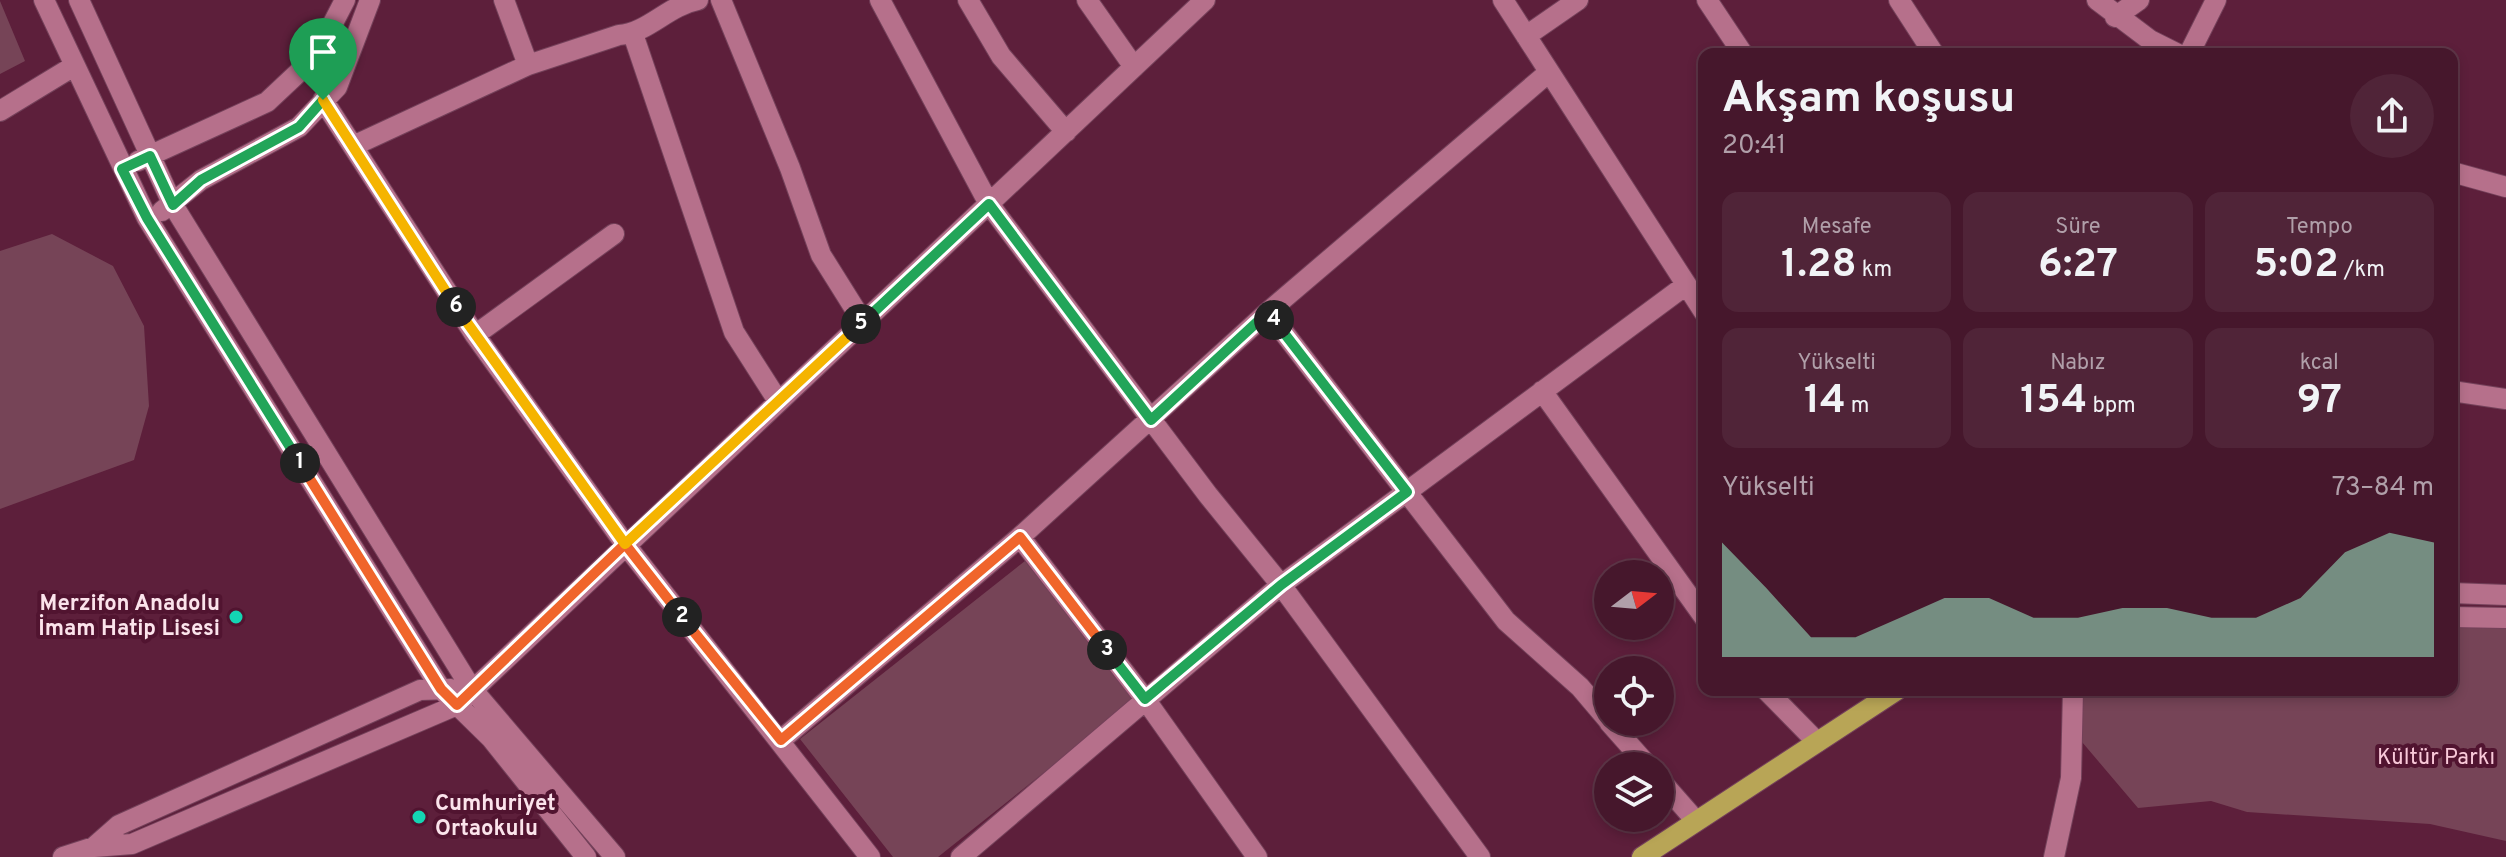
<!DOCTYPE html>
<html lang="tr">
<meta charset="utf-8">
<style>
body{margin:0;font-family:Overpass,sans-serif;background:#502438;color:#f1f3f6;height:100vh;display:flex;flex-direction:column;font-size:30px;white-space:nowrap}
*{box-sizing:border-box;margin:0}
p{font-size:26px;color:#b09fa9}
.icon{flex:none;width:44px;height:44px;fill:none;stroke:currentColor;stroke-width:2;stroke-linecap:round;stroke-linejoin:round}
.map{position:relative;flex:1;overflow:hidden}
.side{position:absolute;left:1698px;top:48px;width:760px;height:648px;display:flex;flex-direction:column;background:#46172c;border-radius:16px;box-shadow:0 4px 12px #0003,0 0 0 2px #5e3648}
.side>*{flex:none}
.needle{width:52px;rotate:74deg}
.controls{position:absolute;left:1594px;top:560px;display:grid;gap:16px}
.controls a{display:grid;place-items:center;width:80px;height:80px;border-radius:50%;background:#46172c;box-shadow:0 4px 12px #0003,0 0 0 2px #5e3648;font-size:40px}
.pin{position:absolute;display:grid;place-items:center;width:68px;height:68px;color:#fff;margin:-82px -34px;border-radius:50% 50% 50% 0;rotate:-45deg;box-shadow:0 0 8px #0007}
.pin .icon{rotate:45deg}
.km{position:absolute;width:40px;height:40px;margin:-20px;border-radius:50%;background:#222;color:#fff;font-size:22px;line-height:40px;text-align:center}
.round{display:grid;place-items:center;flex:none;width:84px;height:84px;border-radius:42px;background:#502438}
.overview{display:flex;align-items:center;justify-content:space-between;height:136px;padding:0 24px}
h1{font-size:44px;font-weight:700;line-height:60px}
.metrics{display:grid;grid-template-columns:repeat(3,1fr);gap:12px;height:136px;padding:8px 24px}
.metrics div{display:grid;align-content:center;border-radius:16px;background:#502438;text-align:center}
.metrics b{font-size:40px;font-weight:700}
.metrics small{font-size:22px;font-weight:400}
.metrics p{font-size:22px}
.chart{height:224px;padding:16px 24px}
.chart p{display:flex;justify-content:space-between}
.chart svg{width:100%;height:144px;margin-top:8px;fill:#8abfa5;opacity:.7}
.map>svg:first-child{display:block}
.green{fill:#764457}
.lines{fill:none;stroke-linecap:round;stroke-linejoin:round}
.minor-casing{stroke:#74415a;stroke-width:22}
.major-casing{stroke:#74415a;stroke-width:22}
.minor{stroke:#b6708b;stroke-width:20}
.major{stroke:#b8a556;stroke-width:20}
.split-1-casing{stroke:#fff;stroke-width:16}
.split-2-casing{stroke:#fff;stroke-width:16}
.split-3-casing{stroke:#fff;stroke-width:16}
.split-4-casing{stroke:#fff;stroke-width:16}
.split-5-casing{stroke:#fff;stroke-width:16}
.split-6-casing{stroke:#fff;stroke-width:16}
.split-7-casing{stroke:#fff;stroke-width:16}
.split-1{stroke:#22a559;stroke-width:10}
.split-2{stroke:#f0652b;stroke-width:10}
.split-3{stroke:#f0652b;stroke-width:10}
.split-4{stroke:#22a559;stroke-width:10}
.split-5{stroke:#22a559;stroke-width:10}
.split-6{stroke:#f5b400;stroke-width:10}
.split-7{stroke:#f5b400;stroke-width:10}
.poi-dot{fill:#14d5b3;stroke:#511430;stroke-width:3}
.labels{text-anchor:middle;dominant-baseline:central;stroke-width:8;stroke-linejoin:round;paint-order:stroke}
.poi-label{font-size:22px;font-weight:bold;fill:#fbe3eb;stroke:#511430;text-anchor:end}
.park-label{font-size:22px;fill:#f9c9d9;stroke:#511430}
</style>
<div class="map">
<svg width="2506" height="857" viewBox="0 0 2506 857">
<rect width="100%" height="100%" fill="#5d1f3b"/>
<path class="green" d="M0 1 25 61 0 74Z
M52 234 113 266 144 326 149 406 134 460 0 509V251Z
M1025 561 1135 700 938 857H893L800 739Z
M2506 615V841L2430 824 2247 812 2211 801 2138 808 2082 742 2081 690H2452V617Z"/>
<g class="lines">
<defs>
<path id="minor" d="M44 0 147 218 441 689 491 738 586 857
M79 0 173 205 471 688 615 857
M504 0 528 65
M721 0 790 168 821 255 863 322
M880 0 989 204 1208 495 1281 585 1480 857
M968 0 1001 56 1066 132
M1087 0 1134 67
M1503 0 1704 312
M1707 0 1743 54
M1899 0 1934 54
M2097 0 2150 40 2178 54
M2115 17 2139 0
M633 34 734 332 778 401
M1526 36 1578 0
M2189 54 2216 0
M323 100 475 335 625 544 870 857
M0 111 74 66
M353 146 528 65 619 35C648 33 667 6 698 0
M138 161 267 102 316 56 345 0
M2452 172 2506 187
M162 211 201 180 299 127 337 87 370 0
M1268 312 1506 621 1580 687 1608 720
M475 335 614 234
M1542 391 1704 617
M2452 391 2506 399
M1020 537 1145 699 1257 857
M2452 593 2506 595
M2452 617 2506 618
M1766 690 1817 742
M1609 722 1648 766
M781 740 1020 537 1268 312 1548 73
M1660 780 1696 821
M94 847 119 825 420 690 451 689
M63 857 94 847 132 844 457 705 1205 0
M961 857 1281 585 1686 285
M2054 857 2071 778 2073 690"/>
<path id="major" d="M1642 857 1897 690"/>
</defs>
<use href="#minor" class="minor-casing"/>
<use href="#major" class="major-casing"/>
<use href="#minor" class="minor"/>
<use href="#major" class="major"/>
</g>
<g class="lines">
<defs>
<path id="split-1" d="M300 463 147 218 122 169 150 156 173 205 201 180 299 127 323 100"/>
<path id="split-2" d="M300 463 441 689 457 705 625 544 682 617"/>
<path id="split-3" d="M682 617 781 740 1020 537 1107 650"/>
<path id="split-4" d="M1107 650 1145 699 1281 585 1407 492 1274 320"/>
<path id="split-5" d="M861 324 989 204 1151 420 1268 312 1274 320"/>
<path id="split-6" d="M456 307 625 544 861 324"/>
<path id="split-7" d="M323 100 456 307"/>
</defs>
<use href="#split-1" class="split-1-casing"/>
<use href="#split-2" class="split-2-casing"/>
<use href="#split-3" class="split-3-casing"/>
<use href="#split-4" class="split-4-casing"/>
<use href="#split-5" class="split-5-casing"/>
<use href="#split-6" class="split-6-casing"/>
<use href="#split-7" class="split-7-casing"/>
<use href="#split-1" class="split-1"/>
<use href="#split-2" class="split-2"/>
<use href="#split-3" class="split-3"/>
<use href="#split-4" class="split-4"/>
<use href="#split-5" class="split-5"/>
<use href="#split-6" class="split-6"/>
<use href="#split-7" class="split-7"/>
</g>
<g class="poi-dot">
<circle cx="236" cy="617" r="8"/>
<circle cx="419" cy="817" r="8"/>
</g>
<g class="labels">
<g class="poi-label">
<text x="220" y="604">Merzifon Anadolu<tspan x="220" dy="25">İmam Hatip Lisesi</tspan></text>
<text x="435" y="804" text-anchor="start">Cumhuriyet<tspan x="435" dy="25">Ortaokulu</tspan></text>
</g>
<g class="park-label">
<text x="2436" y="758">Kültür Parkı</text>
</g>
</g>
</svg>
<div class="controls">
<a><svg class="needle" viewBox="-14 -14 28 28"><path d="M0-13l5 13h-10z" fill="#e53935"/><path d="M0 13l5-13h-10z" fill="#b09fa9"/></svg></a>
<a><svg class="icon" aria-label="locate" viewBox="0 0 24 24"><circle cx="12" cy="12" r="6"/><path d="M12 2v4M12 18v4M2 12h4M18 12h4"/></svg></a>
<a><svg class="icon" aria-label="layers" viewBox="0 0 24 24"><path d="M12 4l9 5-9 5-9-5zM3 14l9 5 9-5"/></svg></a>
</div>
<div class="pin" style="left:323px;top:100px;background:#1e9e55"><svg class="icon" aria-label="arrive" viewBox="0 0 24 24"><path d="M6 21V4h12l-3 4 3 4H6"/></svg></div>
<b class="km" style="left:300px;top:463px">1</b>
<b class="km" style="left:682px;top:617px">2</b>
<b class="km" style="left:1107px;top:650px">3</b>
<b class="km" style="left:1274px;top:320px">4</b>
<b class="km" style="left:861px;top:324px">5</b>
<b class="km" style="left:456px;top:307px">6</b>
<section class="side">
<div class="overview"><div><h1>Akşam koşusu</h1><p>20:41</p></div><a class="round"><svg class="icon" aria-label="share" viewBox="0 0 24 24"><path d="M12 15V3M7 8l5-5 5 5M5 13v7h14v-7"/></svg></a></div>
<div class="metrics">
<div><p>Mesafe</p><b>1.28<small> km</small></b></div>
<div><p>Süre</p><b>6:27</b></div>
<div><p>Tempo</p><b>5:02<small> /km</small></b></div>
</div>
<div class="metrics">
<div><p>Yükselti</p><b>14<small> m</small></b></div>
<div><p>Nabız</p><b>154<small> bpm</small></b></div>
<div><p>kcal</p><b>97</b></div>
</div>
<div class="chart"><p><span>Yükselti</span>73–84 m</p>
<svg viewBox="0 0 160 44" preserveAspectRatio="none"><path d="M0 44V9L10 23L20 38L30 38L40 32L50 26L60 26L70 32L80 32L90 29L100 29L110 32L120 32L130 26L140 12L150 6L160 9V44z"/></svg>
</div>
</section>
</div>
